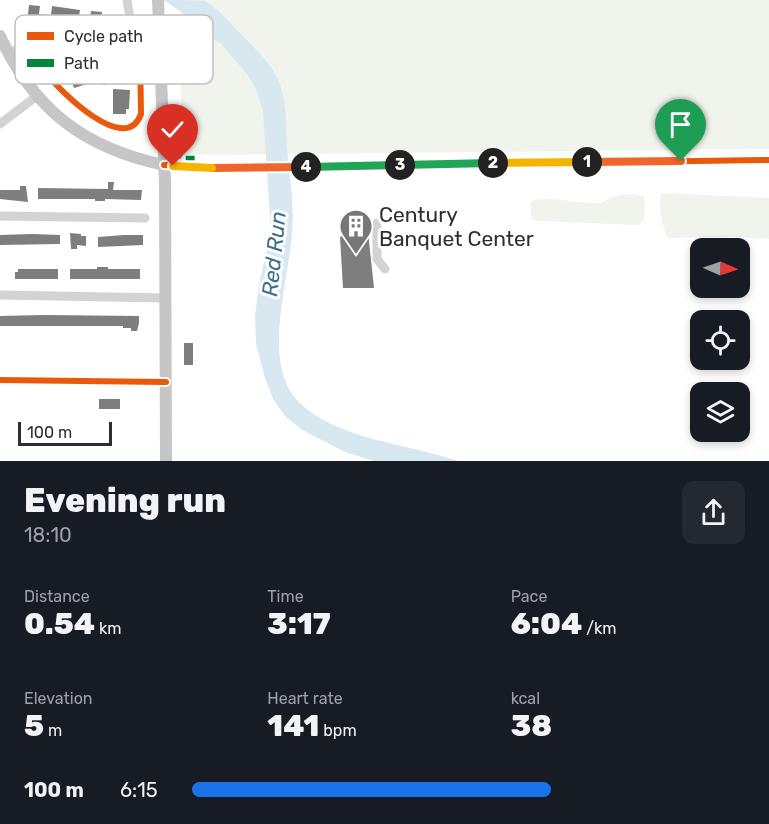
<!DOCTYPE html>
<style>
body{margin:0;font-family:Rubik,sans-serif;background:#242831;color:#f1f3f6;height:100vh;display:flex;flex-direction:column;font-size:22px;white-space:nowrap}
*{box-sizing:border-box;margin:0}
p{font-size:20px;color:#9ea1a6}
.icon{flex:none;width:33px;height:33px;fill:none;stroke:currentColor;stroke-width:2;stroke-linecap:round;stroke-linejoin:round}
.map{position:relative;height:461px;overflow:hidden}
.side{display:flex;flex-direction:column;background:#171b24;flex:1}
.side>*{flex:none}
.needle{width:39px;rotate:92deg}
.fabs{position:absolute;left:690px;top:238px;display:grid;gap:12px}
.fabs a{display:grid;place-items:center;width:60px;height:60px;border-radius:12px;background:#171b24;box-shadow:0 3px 9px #0003;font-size:30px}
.scale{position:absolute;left:18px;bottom:15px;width:94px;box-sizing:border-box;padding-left:6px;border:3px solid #2e2e2e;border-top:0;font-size:16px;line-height:21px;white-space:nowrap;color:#2e2e2e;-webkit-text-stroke:4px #fff;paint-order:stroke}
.pin{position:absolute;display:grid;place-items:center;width:51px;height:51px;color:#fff;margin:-62px -26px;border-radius:50% 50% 50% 0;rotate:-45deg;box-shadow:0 0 6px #0007}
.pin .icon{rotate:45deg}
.km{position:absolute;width:30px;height:30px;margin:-15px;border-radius:50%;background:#222;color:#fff;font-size:16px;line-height:30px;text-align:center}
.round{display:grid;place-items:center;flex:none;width:63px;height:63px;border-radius:12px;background:#242831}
.summary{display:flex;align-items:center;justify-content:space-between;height:102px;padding:0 24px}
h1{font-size:33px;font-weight:800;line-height:45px}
.stats{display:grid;grid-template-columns:repeat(3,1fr);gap:9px;height:102px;padding:6px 24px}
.stats div{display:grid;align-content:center}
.stats b{font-size:30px;font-weight:800}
.stats small{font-size:16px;font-weight:400}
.stats p{font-size:16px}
ul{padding:0 24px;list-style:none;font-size:20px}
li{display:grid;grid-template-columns:96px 72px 1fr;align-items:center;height:45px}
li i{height:15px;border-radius:8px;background:#1a73e8}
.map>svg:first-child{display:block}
.green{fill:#f0f4ec}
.water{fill:#d8e8f1}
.building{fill:#7e7e7e}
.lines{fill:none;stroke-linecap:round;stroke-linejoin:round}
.minor{stroke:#d3d3d3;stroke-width:9}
.major{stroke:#c6c6c6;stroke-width:12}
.quiet{stroke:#00873e;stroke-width:4.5;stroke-dasharray:9 4.5;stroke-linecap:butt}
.cycleway-casing{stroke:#fff;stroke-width:10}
.cycleway{stroke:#e8590c;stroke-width:6}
.split-1-casing{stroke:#fff;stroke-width:12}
.split-2-casing{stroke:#fff;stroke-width:12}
.split-3-casing{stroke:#fff;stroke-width:12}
.split-4-casing{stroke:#fff;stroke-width:12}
.split-5-casing{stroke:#fff;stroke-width:12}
.split-6-casing{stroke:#fff;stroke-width:12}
.split-1{stroke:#f0652b;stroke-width:8}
.split-2{stroke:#f5b400;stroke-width:8}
.split-3{stroke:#22a559;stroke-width:8}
.split-4{stroke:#22a559;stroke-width:8}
.split-5{stroke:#f0652b;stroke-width:8}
.split-6{stroke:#f5b400;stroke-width:8}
.labels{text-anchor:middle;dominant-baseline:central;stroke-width:6;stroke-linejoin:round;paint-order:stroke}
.poi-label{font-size:21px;fill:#2e2e2e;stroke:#fff;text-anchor:start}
.water-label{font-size:22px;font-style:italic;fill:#3d708f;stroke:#fff}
.key{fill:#fff;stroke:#c0c0c0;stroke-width:1.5}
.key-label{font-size:16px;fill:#2e2e2e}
</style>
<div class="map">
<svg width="769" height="461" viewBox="0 0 769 461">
<rect width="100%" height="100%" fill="#fff"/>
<path class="green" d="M181 0H769V149L181 155Z
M661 193 769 198V239L737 237 667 238C662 223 658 209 661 193Z
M636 194 643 196 645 203 644 220 639 225 537 221 532 219 530 209 531 201C551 195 570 203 591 203 604 204 603 201 613 197 620 194 629 194 636 194Z"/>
<path class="water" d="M163 0C172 0 196 0 204 1 216 6 231 24 241 34 253 47 267 59 276 75 287 96 286 124 287 147 289 176 295 205 292 233 289 280 261 362 298 401 334 439 409 444 458 461H374L345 452 302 430 285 416 273 399 265 378 256 344 255 316 259 284 271 232 263 111 256 89 247 74 221 44 205 33 192 19Z"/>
<path class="building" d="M29 5 40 6 39 14 51 15 52 6 80 10 79 17 90 18 91 11 102 12 100 30 27 23Z
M82 52 90 83 74 88 71 79 78 77 74 65 66 68 64 57Z
M113 89 130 90 129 109H126V114H113Z
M108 182H114L113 190H142L141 200 105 199V201H95V199H38V188L108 189Z
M20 186H26L28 202 0 199V190H20Z
M357 218 361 227 368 226 370 232H368L374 288H343L340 237 344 235 340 226Z
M70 233 81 234V236H86V246L77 245V249H71Z
M32 234 60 235V244L0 245V235Z
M124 235H143V245L98 247V237Z
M97 267H108V269H140V279H70V269H97Z
M18 269H58V279H15V272H18Z
M44 315 139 316V323L137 331H131V328H123V326H0V316Z
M184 343H193V365H184Z
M99 399H120V409H99Z"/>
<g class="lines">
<path class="minor" d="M94 40 95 61 105 81
M30 44C35 54 39 64 46 73 60 91 126 157 141 114L140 53 134 42 121 32
M8 53 49 37 102 40 114 37 129 24 130 18 127 0
M0 124 37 96
M164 165 221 168 769 160
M0 216 145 218
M377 223V259L385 269
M0 295 165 298
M0 380 166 382"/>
<path class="major" d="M158 0 165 182 166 461
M0 36C34 110 84 148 164 165"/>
<path class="quiet" d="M174 152 183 158H195"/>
<defs>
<path id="cycleway" d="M30 44C35 54 39 64 46 73 60 91 126 157 141 114L140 53 134 42 121 32
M164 165 221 168 769 160
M0 380 166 382"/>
</defs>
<use href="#cycleway" class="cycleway-casing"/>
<use href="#cycleway" class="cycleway"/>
</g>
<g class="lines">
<defs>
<path id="split-1" d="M587 162 681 161"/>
<path id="split-2" d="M493 163 587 162"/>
<path id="split-3" d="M400 165 493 163"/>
<path id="split-4" d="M306 167 400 165"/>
<path id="split-5" d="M212 168 306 167"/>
<path id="split-6" d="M173 166 212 168"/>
</defs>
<use href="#split-1" class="split-1-casing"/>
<use href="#split-2" class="split-2-casing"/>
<use href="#split-3" class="split-3-casing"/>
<use href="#split-4" class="split-4-casing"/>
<use href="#split-5" class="split-5-casing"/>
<use href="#split-6" class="split-6-casing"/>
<use href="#split-1" class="split-1"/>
<use href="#split-2" class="split-2"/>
<use href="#split-3" class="split-3"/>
<use href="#split-4" class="split-4"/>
<use href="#split-5" class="split-5"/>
<use href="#split-6" class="split-6"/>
</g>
<defs>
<symbol id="building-pin" viewBox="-11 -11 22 30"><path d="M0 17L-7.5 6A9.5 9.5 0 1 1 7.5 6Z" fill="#777" stroke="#fff"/><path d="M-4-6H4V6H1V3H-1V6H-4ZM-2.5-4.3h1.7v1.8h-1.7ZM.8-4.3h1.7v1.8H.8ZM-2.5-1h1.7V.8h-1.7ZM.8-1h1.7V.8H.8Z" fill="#fff"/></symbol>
</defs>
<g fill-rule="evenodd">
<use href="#building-pin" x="337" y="207" width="38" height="52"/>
</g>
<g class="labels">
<g class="poi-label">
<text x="379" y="214">Century<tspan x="379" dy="24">Banquet Center</tspan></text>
</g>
<g class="water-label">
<text transform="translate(274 254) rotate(-84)">Red Run</text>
</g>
</g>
<rect x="15" y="15" width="198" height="69" rx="9" class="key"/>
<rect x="27" y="32" width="27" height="8" fill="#e8590c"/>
<rect x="27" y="59" width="27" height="8" fill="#00873e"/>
<g class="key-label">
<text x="64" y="42">Cycle path</text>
<text x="64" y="69">Path</text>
</g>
</svg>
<div class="fabs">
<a><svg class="needle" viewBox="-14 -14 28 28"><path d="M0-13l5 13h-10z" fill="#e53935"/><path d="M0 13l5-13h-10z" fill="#9ea1a6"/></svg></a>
<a><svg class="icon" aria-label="locate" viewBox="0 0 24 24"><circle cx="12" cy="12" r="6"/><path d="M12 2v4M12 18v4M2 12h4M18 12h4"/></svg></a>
<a><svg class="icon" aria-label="layers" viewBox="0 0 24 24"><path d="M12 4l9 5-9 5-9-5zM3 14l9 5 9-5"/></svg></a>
</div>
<div class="scale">100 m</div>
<div class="pin" style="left:681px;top:161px;background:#1e9e55"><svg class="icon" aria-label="arrive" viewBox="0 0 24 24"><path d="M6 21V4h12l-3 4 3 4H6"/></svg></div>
<div class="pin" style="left:173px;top:166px;background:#d93025"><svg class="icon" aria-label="check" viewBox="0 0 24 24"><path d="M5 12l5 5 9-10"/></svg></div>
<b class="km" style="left:587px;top:162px">1</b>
<b class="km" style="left:493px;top:163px">2</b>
<b class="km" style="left:400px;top:165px">3</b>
<b class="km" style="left:306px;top:167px">4</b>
</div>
<section class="side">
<div class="summary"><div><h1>Evening run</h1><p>18:10</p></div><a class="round"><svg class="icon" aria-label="share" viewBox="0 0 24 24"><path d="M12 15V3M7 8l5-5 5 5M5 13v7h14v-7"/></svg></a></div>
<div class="stats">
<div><p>Distance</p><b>0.54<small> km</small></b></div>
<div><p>Time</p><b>3:17</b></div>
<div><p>Pace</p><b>6:04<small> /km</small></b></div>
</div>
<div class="stats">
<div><p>Elevation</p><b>5<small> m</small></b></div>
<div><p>Heart rate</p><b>141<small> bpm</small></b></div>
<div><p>kcal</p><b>38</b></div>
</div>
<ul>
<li><b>100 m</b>6:15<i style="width:65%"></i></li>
</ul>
</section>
